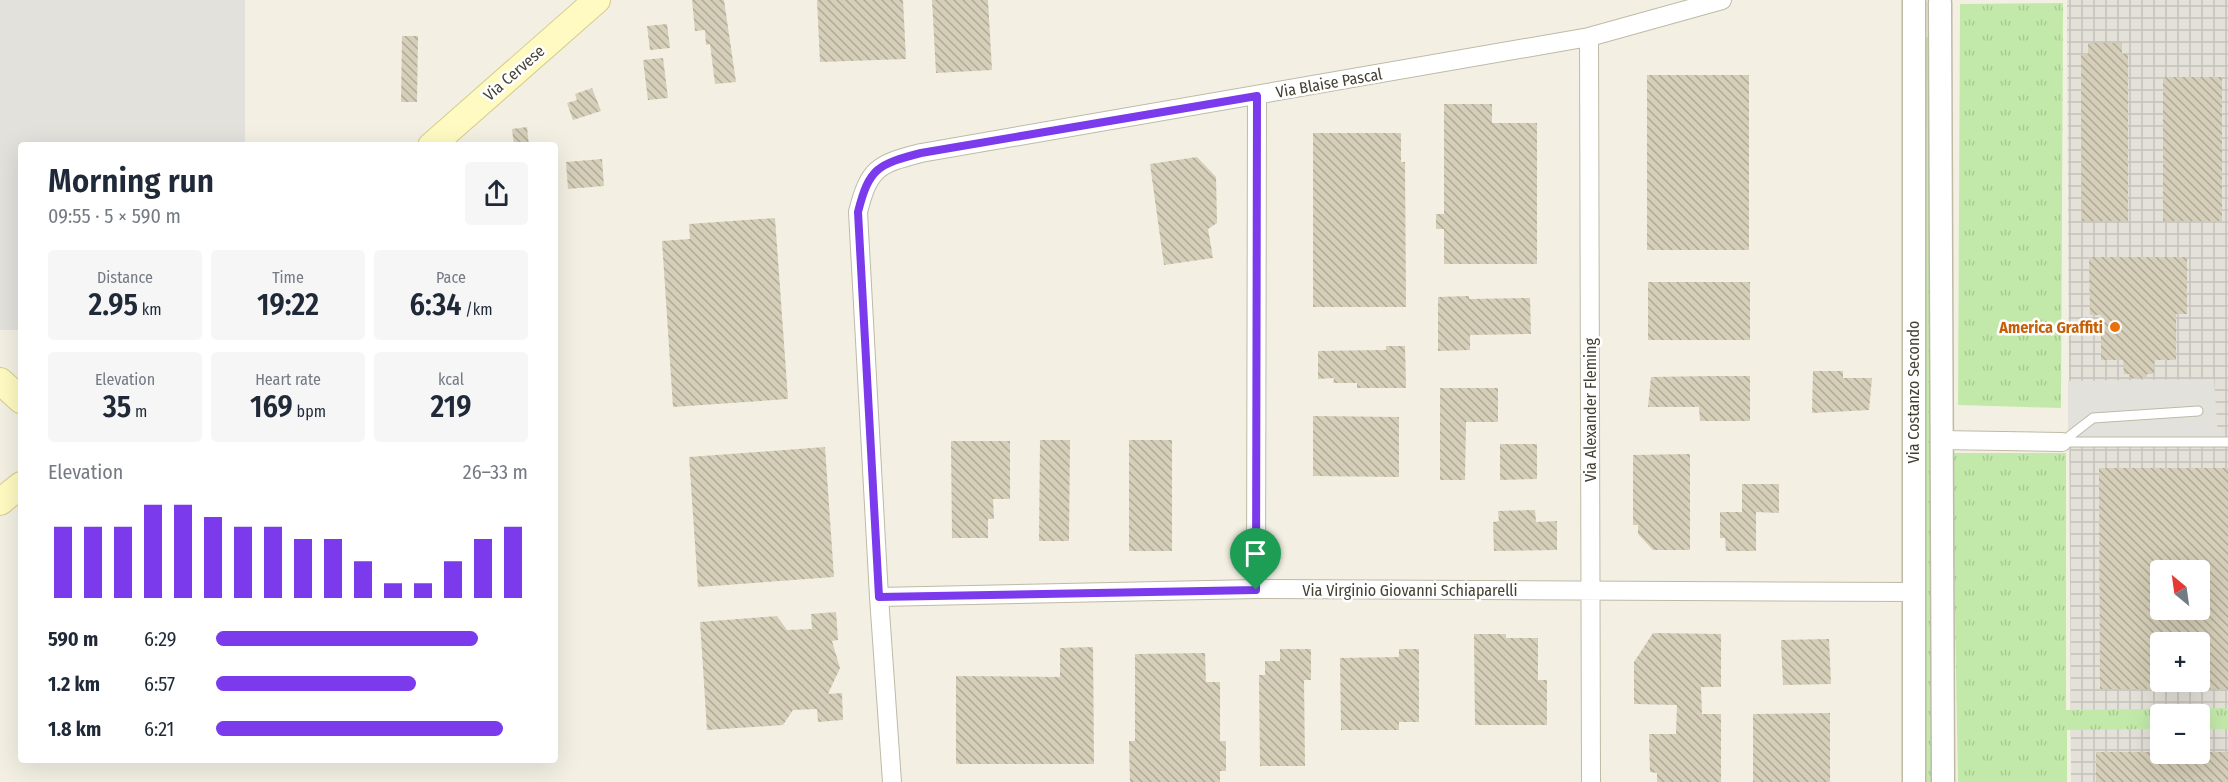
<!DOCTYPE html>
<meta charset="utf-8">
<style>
body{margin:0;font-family:"Fira Sans Condensed",sans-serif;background:#f6f6f7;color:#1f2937;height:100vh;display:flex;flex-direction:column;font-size:22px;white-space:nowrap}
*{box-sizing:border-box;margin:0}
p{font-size:20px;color:#747a83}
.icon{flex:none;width:33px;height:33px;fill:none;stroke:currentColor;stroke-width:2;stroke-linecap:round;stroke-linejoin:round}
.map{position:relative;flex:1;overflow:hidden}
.sheet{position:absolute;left:18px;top:142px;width:540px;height:621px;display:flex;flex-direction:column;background:#fff;border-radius:6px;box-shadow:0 6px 24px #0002}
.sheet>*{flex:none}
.needle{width:39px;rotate:331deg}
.tools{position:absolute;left:2150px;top:560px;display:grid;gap:12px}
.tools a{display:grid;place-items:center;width:60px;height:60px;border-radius:6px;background:#fff;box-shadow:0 6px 24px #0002;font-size:30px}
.pin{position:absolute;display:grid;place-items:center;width:51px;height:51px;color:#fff;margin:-62px -26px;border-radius:50% 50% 50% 0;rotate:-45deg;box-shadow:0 0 6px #0007}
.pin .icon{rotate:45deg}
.round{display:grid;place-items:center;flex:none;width:63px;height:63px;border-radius:6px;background:#f6f6f7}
.head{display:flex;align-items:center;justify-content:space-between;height:102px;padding:0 30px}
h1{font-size:33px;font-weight:600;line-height:45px}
.figures{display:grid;grid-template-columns:repeat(3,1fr);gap:9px;height:102px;padding:6px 30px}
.figures div{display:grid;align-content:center;border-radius:6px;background:#f6f6f7;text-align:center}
.figures b{font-size:30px;font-weight:600}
.figures small{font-size:16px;font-weight:400}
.figures p{font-size:16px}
.chart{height:168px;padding:12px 30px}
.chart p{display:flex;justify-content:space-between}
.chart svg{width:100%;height:108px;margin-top:6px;stroke:#7c3aed;stroke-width:6}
ul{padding:0 30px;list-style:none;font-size:20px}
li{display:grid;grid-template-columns:96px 72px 1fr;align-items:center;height:45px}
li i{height:15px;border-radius:8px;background:#7c3aed}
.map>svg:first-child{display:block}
.industrial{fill:url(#industrial-grid);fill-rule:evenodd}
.grass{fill:url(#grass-tufts)}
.parking{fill:#e3e1dc}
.building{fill:url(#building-back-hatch);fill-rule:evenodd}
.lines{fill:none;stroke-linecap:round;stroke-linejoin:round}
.service-casing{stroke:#bebaa6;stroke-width:11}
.minor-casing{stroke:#bebaa6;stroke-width:20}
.tertiary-casing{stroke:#bebaa6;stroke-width:25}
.secondary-casing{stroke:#d5ce90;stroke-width:28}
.service{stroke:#fff;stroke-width:9}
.minor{stroke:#fff;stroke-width:18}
.tertiary{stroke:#fff;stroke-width:22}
.secondary{stroke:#fffac1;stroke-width:26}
.route-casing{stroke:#fff;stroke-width:12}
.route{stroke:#7c3aed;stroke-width:8}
.food-dot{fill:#e8710a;stroke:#fff;stroke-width:2}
.labels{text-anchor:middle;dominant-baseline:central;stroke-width:5;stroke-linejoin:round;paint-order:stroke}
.street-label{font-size:16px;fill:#454133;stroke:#fff}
.food-label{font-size:16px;font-weight:bold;fill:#c56008;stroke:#fff;text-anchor:end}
</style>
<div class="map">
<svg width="2228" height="782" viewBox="0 0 2228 782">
<defs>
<pattern id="industrial-grid" width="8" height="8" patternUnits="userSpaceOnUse" patternTransform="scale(1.5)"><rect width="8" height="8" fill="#e4e1d9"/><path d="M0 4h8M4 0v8" fill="none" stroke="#c5c2bb"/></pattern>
<pattern id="grass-tufts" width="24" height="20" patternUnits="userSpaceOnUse" patternTransform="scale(1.5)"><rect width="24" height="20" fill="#c3e9aa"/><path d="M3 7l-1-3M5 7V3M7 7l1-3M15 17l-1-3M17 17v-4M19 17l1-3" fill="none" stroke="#a9c993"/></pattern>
<pattern id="building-back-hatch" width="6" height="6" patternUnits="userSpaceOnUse" patternTransform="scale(1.5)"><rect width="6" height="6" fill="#d5ceb8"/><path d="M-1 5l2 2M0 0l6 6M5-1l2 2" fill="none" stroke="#afa996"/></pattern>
</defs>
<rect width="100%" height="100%" fill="#f3f0e3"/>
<path class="industrial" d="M2067 0H2228V782H2071ZM2160 570H2199V609H2160ZM2160 642H2199V681H2160ZM2160 714H2199V753H2160Z"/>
<path class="grass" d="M2063 3 2061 408 1958 405 1960 4Z
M1923 37H1934V782H1924Z
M1952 453H2066V710L2228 708V729H2199V714H2160V729L2067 730V782H1958Z"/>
<path class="parking" d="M0 0H245V145L21 146V330H0Z
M2214 379 2218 437 2068 442V381Z"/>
<path class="building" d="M692 0H724L736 82 715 84 710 44 706 45 705 30 695 31Z
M817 0H903L906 59 820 62Z
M932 0H988L992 70 936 73Z
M667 24 670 48 650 50 647 26Z
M402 36H418L417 102H401Z
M2088 43H2122V54H2128V221H2082L2081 54H2088Z
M663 58 668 98 648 100 643 60Z
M1647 75H1749V250H1647Z
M2163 77H2222V221H2163Z
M592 88 601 111 573 120 567 103 577 100 575 94Z
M1444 104H1492V123H1537V264H1444V229H1436V214H1444Z
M527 127 529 146H514L512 129Z
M1313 133H1401V162H1405L1406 307H1313Z
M1197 157 1216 177 1217 223 1208 229 1213 258 1164 265 1150 164Z
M602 159 604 186 568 189 566 162Z
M775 218 788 399 673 407 662 241 690 239 689 224Z
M2089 257H2187V314H2176V360H2154V374H2147V378H2130V374H2124L2123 360H2101V315H2090Z
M1648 282H1750V340H1648Z
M1469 296V299L1530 298 1531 334 1470 335V350L1438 351V297Z
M1386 346H1405L1406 388H1357V383H1333L1334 378 1318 379V351L1386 350Z
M1813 371H1843V378H1872L1869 410 1812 413Z
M1713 376H1750V421H1700L1699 407H1648L1651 377Z
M1440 388H1498V422H1466L1465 480H1440Z
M1313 416 1399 417V477L1313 476Z
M1040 440H1070L1069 541H1039Z
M1129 440H1172V551H1129Z
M951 441H1010V499H993L994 519H988V538H952Z
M1500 444H1537V479L1500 480Z
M825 447 834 577 698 587 689 457Z
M1690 454V550H1653L1638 534V525H1633V455Z
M2099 468H2228V689H2199V642H2160V689H2100ZM2160 570H2199V609H2160Z
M1742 484H1779V513L1756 512V551H1726L1725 538H1720V512H1742Z
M1535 510 1536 522 1557 521V550L1494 551 1493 522 1499 521 1498 511Z
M836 612 838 640 832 641 840 668 828 694 842 693 843 720 818 722 817 709 793 710 783 725 707 730 700 622 777 616 787 630 812 629 811 614Z
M1653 633 1721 634V687H1701L1702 714H1721V782H1657V773L1650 772 1649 734H1676L1677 705 1634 704V662Z
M1474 634H1506V638H1538V680H1547V725H1475Z
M1829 639 1831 684 1783 685 1781 640Z
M1093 647 1094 764H956V676L1060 677V648Z
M1280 649H1311V680H1304L1305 766H1260L1259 675H1265V661H1280Z
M1399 649H1419V722H1399V730H1341L1340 658 1399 657Z
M1205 653 1206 682H1220V741H1226V771H1220V782H1130L1129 741H1135V654Z
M1830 713V782H1753V714Z
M2096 752H2228V782H2096Z"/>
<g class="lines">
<defs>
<path id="service" d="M2062 442H2228
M2062 442 2093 418 2198 411"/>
<path id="minor" d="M1589 37 1591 782
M1940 440 2062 442
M1256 589 1257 96
M879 597 858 212C869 168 878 164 921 153L1589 37 1722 0
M892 782 879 597 1256 589 1912 592"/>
<path id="tertiary" d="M1940 3 1943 782
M1914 782V1"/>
<path id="secondary" d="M431 146 597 0
M0 381 21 400
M0 502 21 485"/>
</defs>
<use href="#service" class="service-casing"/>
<use href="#minor" class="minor-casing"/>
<use href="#tertiary" class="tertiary-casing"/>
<use href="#secondary" class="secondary-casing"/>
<use href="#service" class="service"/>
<use href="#minor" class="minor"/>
<use href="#tertiary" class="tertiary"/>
<use href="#secondary" class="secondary"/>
</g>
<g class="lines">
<defs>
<path id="route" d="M1257 96 1256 590 879 597 858 212C869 168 878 164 921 153Z"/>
</defs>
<use href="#route" class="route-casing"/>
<use href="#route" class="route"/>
</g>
<circle class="food-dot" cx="2115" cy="327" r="6"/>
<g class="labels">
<g class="street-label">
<text transform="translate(514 73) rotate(-41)">Via Cervese</text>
<text transform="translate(1329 83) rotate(-10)">Via Blaise Pascal</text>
<text transform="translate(1913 392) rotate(-90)">Via Costanzo Secondo</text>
<text transform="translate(1590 410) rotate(-90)">Via Alexander Fleming</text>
<text x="1410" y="590">Via Virginio Giovanni Schiaparelli</text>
</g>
<g class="food-label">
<text x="2103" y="327">America Graffiti</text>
</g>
</g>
</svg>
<div class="tools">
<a><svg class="needle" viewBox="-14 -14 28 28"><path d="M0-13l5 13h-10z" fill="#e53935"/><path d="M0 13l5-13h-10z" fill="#747a83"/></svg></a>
<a>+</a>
<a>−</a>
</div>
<div class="pin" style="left:1256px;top:590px;background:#1e9e55"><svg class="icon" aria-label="arrive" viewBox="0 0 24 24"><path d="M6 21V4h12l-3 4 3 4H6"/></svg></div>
<section class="sheet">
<div class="head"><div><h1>Morning run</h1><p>09:55 · 5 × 590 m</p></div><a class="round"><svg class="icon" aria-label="share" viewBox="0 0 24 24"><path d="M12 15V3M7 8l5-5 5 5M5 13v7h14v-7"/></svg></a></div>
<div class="figures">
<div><p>Distance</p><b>2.95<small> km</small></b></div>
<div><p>Time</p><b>19:22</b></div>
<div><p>Pace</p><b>6:34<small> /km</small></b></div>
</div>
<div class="figures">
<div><p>Elevation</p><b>35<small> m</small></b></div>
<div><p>Heart rate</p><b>169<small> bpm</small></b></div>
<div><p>kcal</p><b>219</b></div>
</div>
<div class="chart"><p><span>Elevation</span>26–33 m</p>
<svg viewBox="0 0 160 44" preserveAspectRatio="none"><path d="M5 44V15M15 44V15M25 44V15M35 44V6M45 44V6M55 44V11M65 44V15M75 44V15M85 44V20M95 44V20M105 44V29M115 44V38M125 44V38M135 44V29M145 44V20M155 44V15"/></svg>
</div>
<ul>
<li><b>590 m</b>6:29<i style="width:84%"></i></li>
<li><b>1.2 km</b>6:57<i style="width:64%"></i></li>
<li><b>1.8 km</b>6:21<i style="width:92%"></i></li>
</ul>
</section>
</div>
